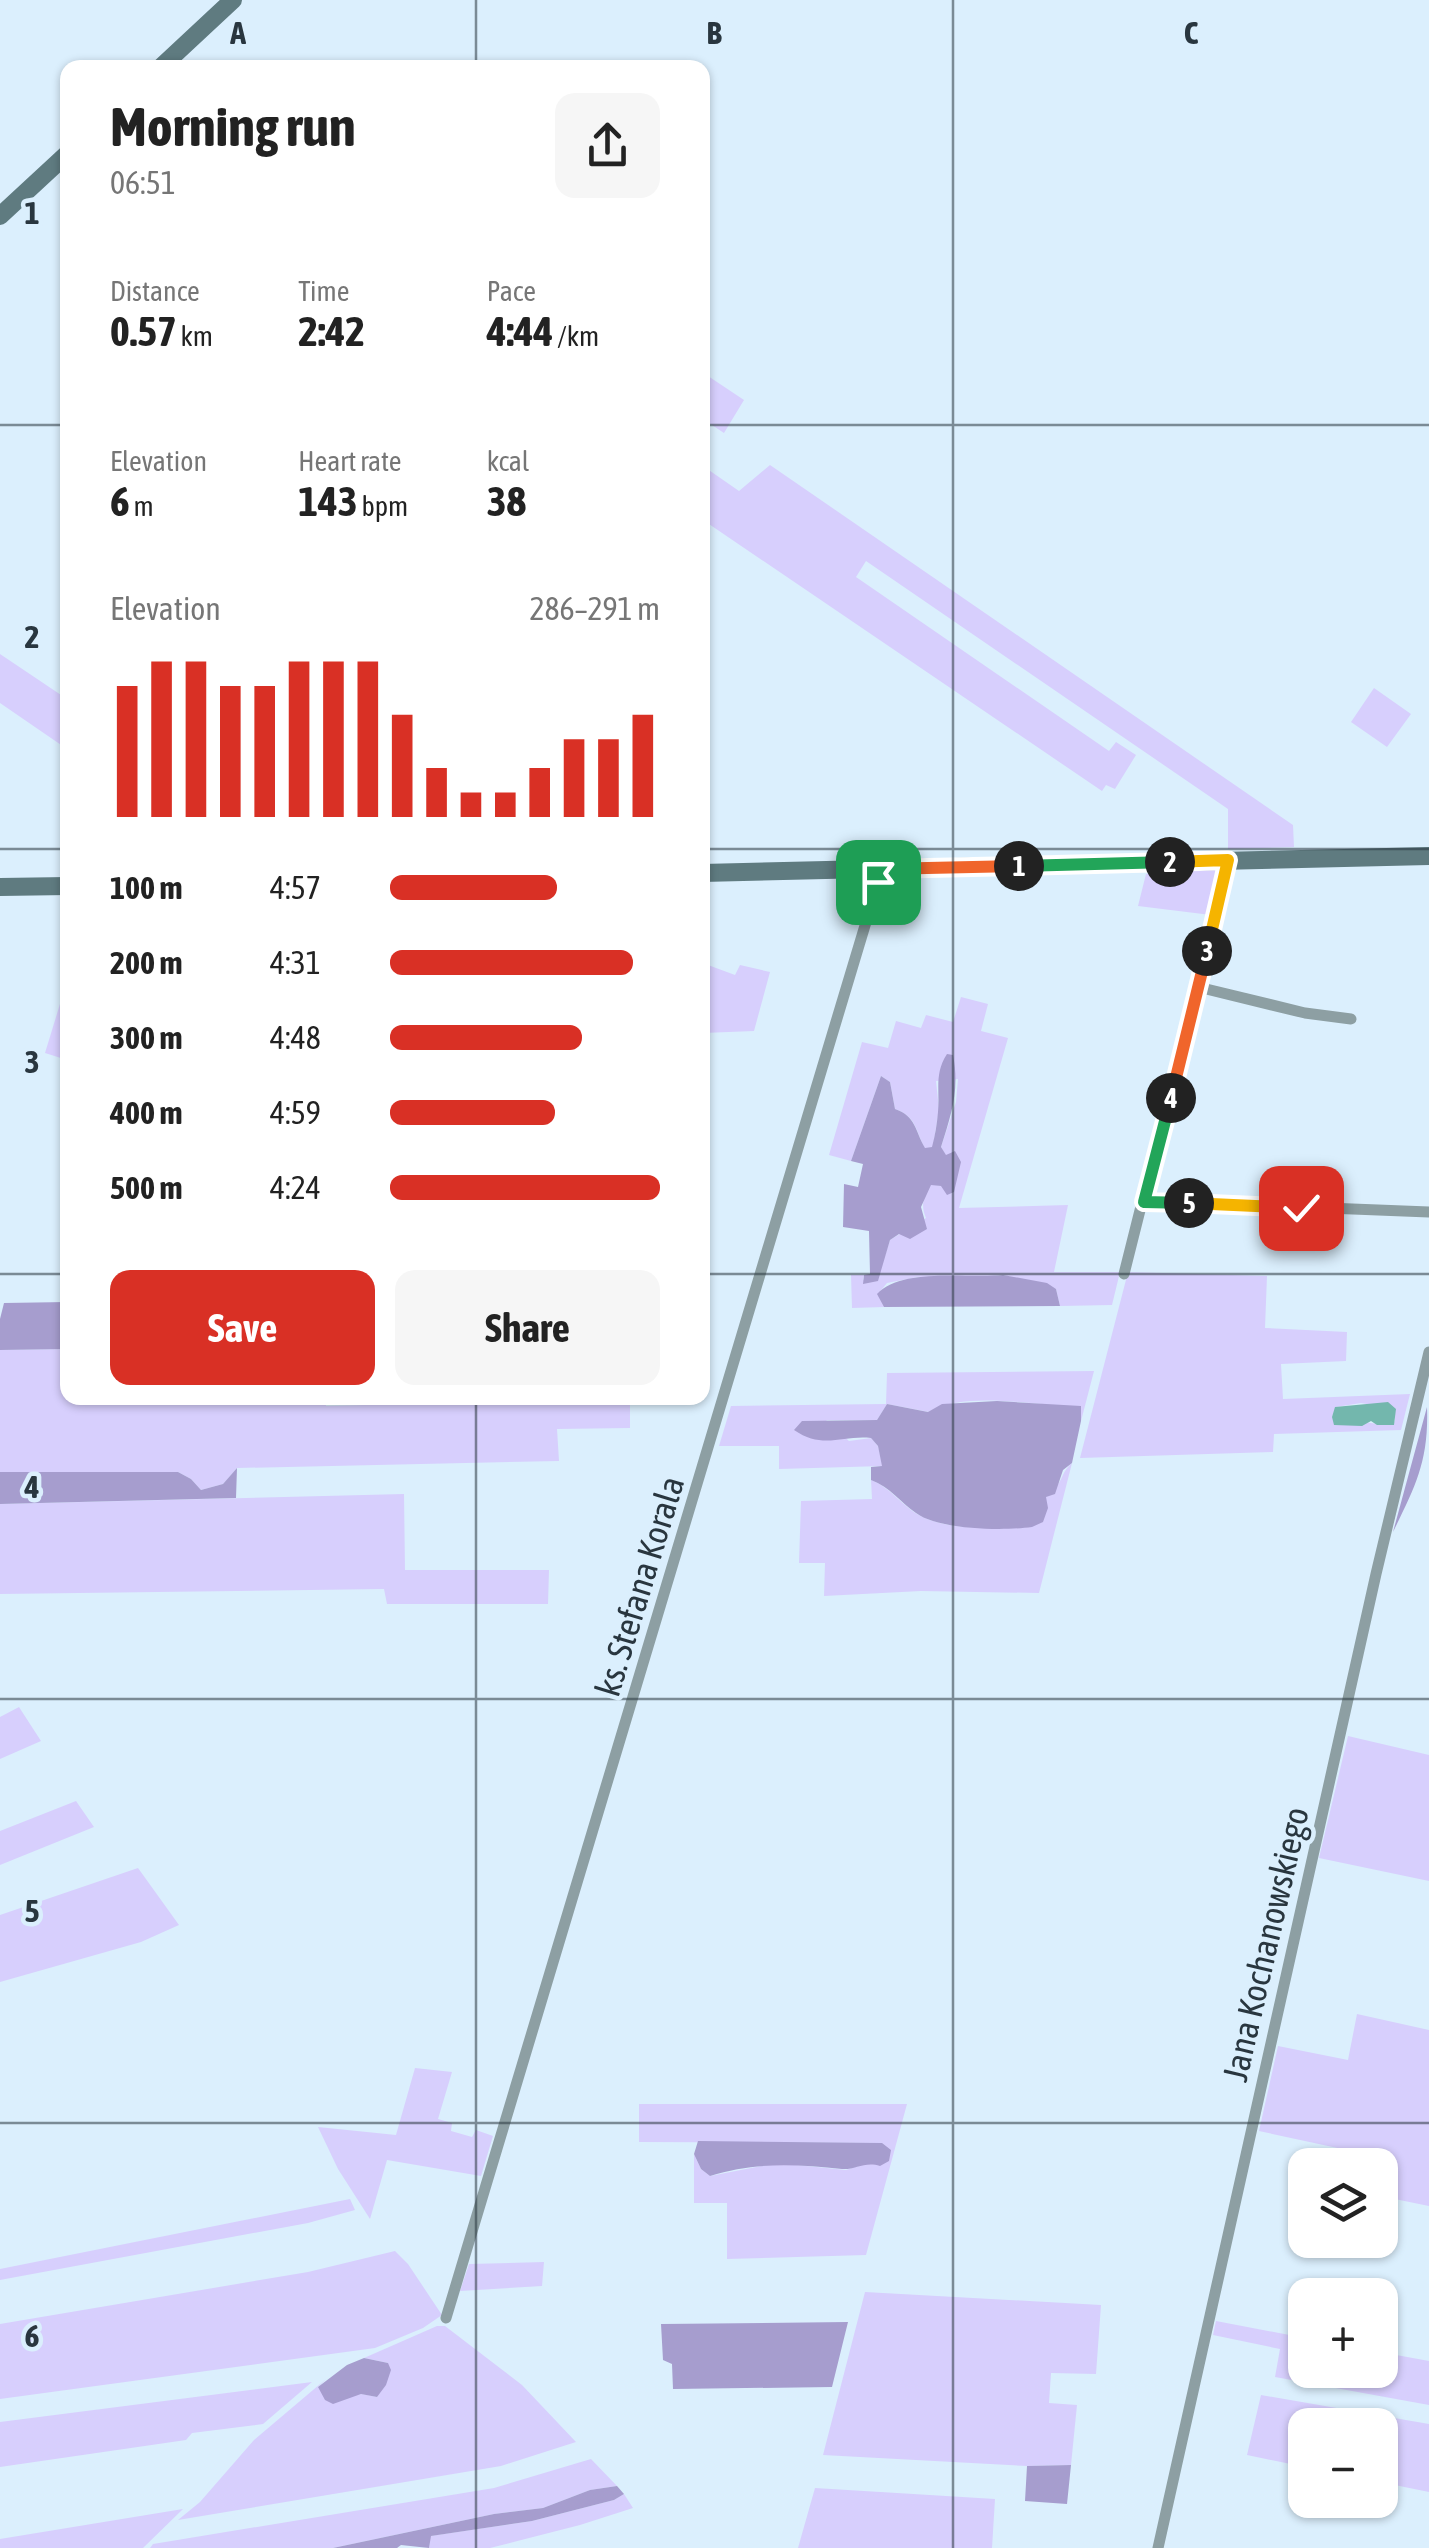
<!DOCTYPE html>
<meta charset="utf-8">
<style>
body{margin:0;font-family:"Asap Condensed",sans-serif;background:#f6f6f6;color:#222;height:100vh;display:flex;flex-direction:column;font-size:38px;white-space:nowrap}
*{box-sizing:border-box;margin:0}
p{font-size:32px;color:#767676}
.icon{flex:none;width:55px;height:55px;fill:none;stroke:currentColor;stroke-width:2;stroke-linecap:round;stroke-linejoin:round}
.map{position:relative;flex:1;overflow:hidden}
.panel{position:absolute;left:60px;top:60px;width:650px;height:1345px;display:flex;flex-direction:column;background:#fff;border-radius:20px;box-shadow:0 2px 8px #0004}
.panel>*{flex:none}
.tools{position:absolute;left:1288px;top:2148px;display:grid;gap:20px}
.tools a{display:grid;place-items:center;width:110px;height:110px;border-radius:20px;background:#fff;box-shadow:0 2px 8px #0004;font-size:50px}
.pin{position:absolute;display:grid;place-items:center;width:85px;height:85px;color:#fff;margin:-42px;border-radius:20px;box-shadow:0 5px 15px #0006}
.km{position:absolute;width:50px;height:50px;margin:-25px;border-radius:50%;background:#222;color:#fff;font-size:28px;line-height:50px;text-align:center}
.round{display:grid;place-items:center;flex:none;width:105px;height:105px;border-radius:20px;background:#f6f6f6}
.overview{display:flex;align-items:center;justify-content:space-between;height:170px;padding:0 50px}
h1{font-size:55px;font-weight:700;line-height:75px}
.metrics{display:grid;grid-template-columns:repeat(3,1fr);gap:15px;height:170px;padding:10px 50px}
.metrics div{display:grid;align-content:center}
.metrics b{font-size:42px;font-weight:700}
.metrics small{font-size:28px;font-weight:400}
.metrics p{font-size:28px}
.chart{height:280px;padding:20px 50px}
.chart p{display:flex;justify-content:space-between}
.chart svg{width:100%;height:180px;margin-top:10px;stroke:#d93025;stroke-width:6}
.action{display:flex;gap:20px;margin-top:auto;padding:20px 50px}
.action a{flex:1;height:115px;border-radius:20px;background:#d93025;color:#fff;font-size:40px;font-weight:700;line-height:115px;text-align:center}
.action a+a{background:#f6f6f6;color:#222}
ul{padding:0 50px;list-style:none;font-size:32px}
li{display:grid;grid-template-columns:160px 120px 1fr;align-items:center;height:75px}
li i{height:25px;border-radius:12px;background:#d93025}
.map>svg:first-child{display:block}
.green{fill:#d7cffd;fill-rule:evenodd}
.forest{fill:#a69dce}
.water{fill:#73b7ad}
.lines{fill:none;stroke-linecap:round;stroke-linejoin:round}
.street{stroke:#8d9fa3;stroke-width:11}
.secondary{stroke:#5f7b80;stroke-width:18}
.split-1-casing{stroke:#fff;stroke-width:20}
.split-2-casing{stroke:#fff;stroke-width:20}
.split-3-casing{stroke:#fff;stroke-width:20}
.split-4-casing{stroke:#fff;stroke-width:20}
.split-5-casing{stroke:#fff;stroke-width:20}
.split-6-casing{stroke:#fff;stroke-width:20}
.split-1{stroke:#f0652b;stroke-width:12}
.split-2{stroke:#22a559;stroke-width:12}
.split-3{stroke:#f5b400;stroke-width:12}
.split-4{stroke:#f0652b;stroke-width:12}
.split-5{stroke:#22a559;stroke-width:12}
.split-6{stroke:#f5b400;stroke-width:12}
.grid{fill:none;stroke:#29363f;stroke-width:2.5;stroke-opacity:0.55}
.labels{text-anchor:middle;dominant-baseline:central;stroke-width:9;stroke-linejoin:round;paint-order:stroke}
.street-label{font-size:35px;fill:#29363f;stroke:#dbeffd}
.grid-label{font-size:32px;text-anchor:middle;font-weight:bold;fill:#29363f;stroke:#dbeffd;stroke-width:9;stroke-linejoin:round;paint-order:stroke}
</style>
<div class="map">
<svg width="1429" height="2548" viewBox="0 0 1429 2548">
<rect width="100%" height="100%" fill="#dbeffd"/>
<path class="green" d="M702 372 744 400 724 433 703 419Z
M770 465 1293 825 1294 847 1228 849V809L866 561 856 577 1109 751 1116 742 1136 755 1115 789 1106 785 1102 791 703 520V466L739 491Z
M0 654 67 699V749L0 703Z
M1374 688 1411 714 1387 747 1351 722Z
M1214 869 1220 874 1211 915 1138 906 1146 874Z
M708 965 735 975 740 965 770 972 754 1031 703 1033V984Z
M67 981H68L67 1060 45 1053Z
M961 997 988 1004 981 1031 1008 1038 959 1208 1068 1205 1054 1272H1120L1112 1305 1060 1306 1056 1289 1003 1275 977 1278 918 1277 887 1283 878 1294 884 1307 852 1308 851 1275H864L863 1280 879 1274 890 1240 926 1218C920 1204 924 1197 931 1184L941 1186 946 1156 941 1147 956 1102 958 1079 936 1081 939 1109 933 1147 925 1149C916 1131 916 1116 895 1109L890 1082 881 1076 851 1161 829 1155 862 1042 888 1048 896 1021 921 1028 926 1015 953 1022Z
M1128 1272 1267 1276 1265 1328 1347 1332 1346 1361 1281 1364 1283 1399 1410 1394 1401 1430 1274 1434 1273 1452 1080 1458ZM1361 1403 1395 1409V1421L1390 1425C1371 1424 1353 1420 1332 1417L1336 1407Z
M67 1349 68 1398H325L326 1406 630 1398V1428L557 1429 559 1461 237 1468 223 1484 201 1490 191 1479 178 1472H0V1350Z
M1094 1371 1081 1421V1407C1036 1406 967 1390 929 1412L887 1404 877 1420H826L849 1441 871 1438 878 1446 883 1466 779 1469V1446H719L731 1406 886 1404 887 1373Z
M1072 1463 1039 1593 921 1591 824 1596 825 1563H799L801 1501 872 1499 871 1480C892 1488 903 1508 923 1517 937 1524 961 1528 977 1527 994 1525 1043 1500 1055 1488 1063 1480 1062 1471 1072 1463Z
M404 1494 405 1570H549L548 1604H387L384 1589 0 1594V1504Z
M19 1707 41 1741 0 1759V1717Z
M1348 1736 1429 1755V1881L1319 1858Z
M76 1801 94 1827 0 1865V1831Z
M138 1868 179 1925 141 1942 0 1982V1915Z
M1357 2014 1429 2030V2206L1380 2196V2165H1341L1342 2149 1259 2131 1278 2046 1348 2060Z
M415 2068 452 2072 438 2119 452 2123 451 2131 472 2137 476 2130 493 2136 481 2176 387 2160 370 2219 338 2169 318 2127 396 2135Z
M639 2104H907L866 2255 727 2259V2203H694V2154L701 2169 710 2176 777 2163 846 2170 870 2162 882 2143 639 2142Z
M350 2199 355 2210 308 2223 0 2280V2269Z
M395 2251 408 2264 442 2315 423 2328 375 2348 0 2399V2324L308 2272Z
M544 2262 542 2286 460 2291 469 2264Z
M865 2292 1101 2305 1096 2374 1051 2373 1049 2403 1077 2405 1071 2465 1027 2466 823 2455Z
M1216 2321 1305 2338V2370H1380V2352L1429 2361V2405L1275 2377 1280 2349 1213 2335Z
M437 2326H445L522 2385 576 2442 501 2466 178 2520 200 2502 254 2440 326 2379 318 2387 346 2396 362 2394 377 2397 388 2363 364 2358Z
M312 2382 263 2424 192 2433 186 2440 0 2467V2422Z
M1261 2395 1429 2424V2492L1380 2482V2425H1305V2467L1247 2455Z
M591 2459 617 2486 590 2490 543 2508 494 2514 333 2548H150L153 2544 494 2488Z
M815 2488 995 2499 992 2548H798Z
M624 2494 633 2508 580 2525 490 2548H429L430 2536 532 2521 614 2500Z
M183 2509 143 2548H0V2539Z"/>
<path class="forest" d="M947 1054 953 1055C960 1090 951 1115 941 1147L946 1155 955 1151 961 1162 954 1192 947 1195 941 1186 931 1185 921 1207 927 1229 910 1239 899 1234 890 1240 878 1281 863 1284 864 1275 870 1274 869 1231 843 1227 844 1184 858 1187 863 1164 851 1161 881 1076 890 1082 895 1109C916 1116 915 1131 925 1148L932 1147C935 1136 937 1124 938 1112 940 1090 934 1074 947 1054Z
M1003 1275 1047 1283 1056 1289 1060 1306 884 1307 877 1294C901 1267 968 1279 1003 1275Z
M67 1302V1349L0 1350V1319L4 1303Z
M997 1401 1081 1406V1421L1072 1463 1063 1470 1055 1494 1046 1497 1048 1508 1043 1522 1032 1527C1004 1531 939 1530 916 1513 900 1502 890 1487 871 1480V1467L882 1466 878 1446 871 1438C842 1435 823 1450 794 1430L802 1421 877 1420 887 1404 928 1412 942 1404Z
M1427 1407C1429 1461 1415 1487 1393 1532Z
M237 1468 236 1498 0 1504V1472H178L191 1479 201 1490 223 1484Z
M698 2141 882 2143 891 2150 889 2161 880 2166C865 2161 855 2170 842 2169 795 2164 754 2162 710 2176L701 2169 694 2154Z
M848 2322 832 2387 673 2389 672 2364 663 2360 661 2324Z
M364 2358 388 2363 391 2370 386 2385 377 2397 361 2394 333 2404 325 2400 318 2387 347 2365Z
M1071 2465 1067 2504 1025 2501 1027 2466Z
M617 2486 624 2494 614 2500 532 2521 431 2536 429 2548 401 2545 397 2548H333L494 2514 543 2508 590 2490Z"/>
<path class="water" d="M1388 1402 1396 1409 1394 1425H1377L1371 1421 1362 1426 1334 1425 1332 1417 1335 1407Z"/>
<g class="lines">
<path class="street" d="M1198 987 1305 1013 1351 1019
M1145 1201 1429 1212
M1124 1274 1228 860
M446 2318 882 869
M1158 2548 1376 1574 1429 1352"/>
<path class="secondary" d="M160 68 233 0
M0 216 68 153
M702 873 1429 856
M0 887 68 886"/>
</g>
<g class="lines">
<defs>
<path id="split-1" d="M878 882 882 869 1019 866"/>
<path id="split-2" d="M1019 866 1170 862"/>
<path id="split-3" d="M1170 862 1228 860 1207 951"/>
<path id="split-4" d="M1171 1098 1207 951"/>
<path id="split-5" d="M1171 1098 1144 1202 1189 1203"/>
<path id="split-6" d="M1189 1203 1301 1208"/>
</defs>
<use href="#split-1" class="split-1-casing"/>
<use href="#split-2" class="split-2-casing"/>
<use href="#split-3" class="split-3-casing"/>
<use href="#split-4" class="split-4-casing"/>
<use href="#split-5" class="split-5-casing"/>
<use href="#split-6" class="split-6-casing"/>
<use href="#split-1" class="split-1"/>
<use href="#split-2" class="split-2"/>
<use href="#split-3" class="split-3"/>
<use href="#split-4" class="split-4"/>
<use href="#split-5" class="split-5"/>
<use href="#split-6" class="split-6"/>
</g>
<path class="grid" d="M476 0V68M953 0V2548M0 425H68M702 425H1429M0 849H68M702 849H1429M0 1274H68M702 1274H1429M476 1398V2548M0 1699H1429M0 2123H1429"/>
<g class="labels">
<g class="street-label">
<text transform="translate(639 1586) rotate(-73)">ks. Stefana Korala</text>
<text transform="translate(1265 1944) rotate(-77)">Jana Kochanowskiego</text>
</g>
</g>
<g class="grid-label">
<text x="238" y="44">A</text>
<text x="714" y="44">B</text>
<text x="1191" y="44">C</text>
<text x="32" y="224">1</text>
<text x="32" y="648">2</text>
<text x="32" y="1073">3</text>
<text x="32" y="1498">4</text>
<text x="32" y="1922">5</text>
<text x="32" y="2347">6</text>
</g>
</svg>
<div class="tools">
<a><svg class="icon" aria-label="layers" viewBox="0 0 24 24"><path d="M12 4l9 5-9 5-9-5zM3 14l9 5 9-5"/></svg></a>
<a>+</a>
<a>−</a>
</div>
<div class="pin" style="left:878px;top:882px;background:#1e9e55"><svg class="icon" aria-label="arrive" viewBox="0 0 24 24"><path d="M6 21V4h12l-3 4 3 4H6"/></svg></div>
<div class="pin" style="left:1301px;top:1208px;background:#d93025"><svg class="icon" aria-label="check" viewBox="0 0 24 24"><path d="M5 12l5 5 9-10"/></svg></div>
<b class="km" style="left:1019px;top:866px">1</b>
<b class="km" style="left:1170px;top:862px">2</b>
<b class="km" style="left:1207px;top:951px">3</b>
<b class="km" style="left:1171px;top:1098px">4</b>
<b class="km" style="left:1189px;top:1203px">5</b>
<section class="panel">
<div class="overview"><div><h1>Morning run</h1><p>06:51</p></div><a class="round"><svg class="icon" aria-label="share" viewBox="0 0 24 24"><path d="M12 15V3M7 8l5-5 5 5M5 13v7h14v-7"/></svg></a></div>
<div class="metrics">
<div><p>Distance</p><b>0.57<small> km</small></b></div>
<div><p>Time</p><b>2:42</b></div>
<div><p>Pace</p><b>4:44<small> /km</small></b></div>
</div>
<div class="metrics">
<div><p>Elevation</p><b>6<small> m</small></b></div>
<div><p>Heart rate</p><b>143<small> bpm</small></b></div>
<div><p>kcal</p><b>38</b></div>
</div>
<div class="chart"><p><span>Elevation</span>286–291 m</p>
<svg viewBox="0 0 160 44" preserveAspectRatio="none"><path d="M5 44V12M15 44V6M25 44V6M35 44V12M45 44V12M55 44V6M65 44V6M75 44V6M85 44V19M95 44V32M105 44V38M115 44V38M125 44V32M135 44V25M145 44V25M155 44V19"/></svg>
</div>
<ul>
<li><b>100 m</b>4:57<i style="width:62%"></i></li>
<li><b>200 m</b>4:31<i style="width:90%"></i></li>
<li><b>300 m</b>4:48<i style="width:71%"></i></li>
<li><b>400 m</b>4:59<i style="width:61%"></i></li>
<li><b>500 m</b>4:24<i style="width:100%"></i></li>
</ul>
<div class="action"><a>Save</a><a>Share</a></div>
</section>
</div>
